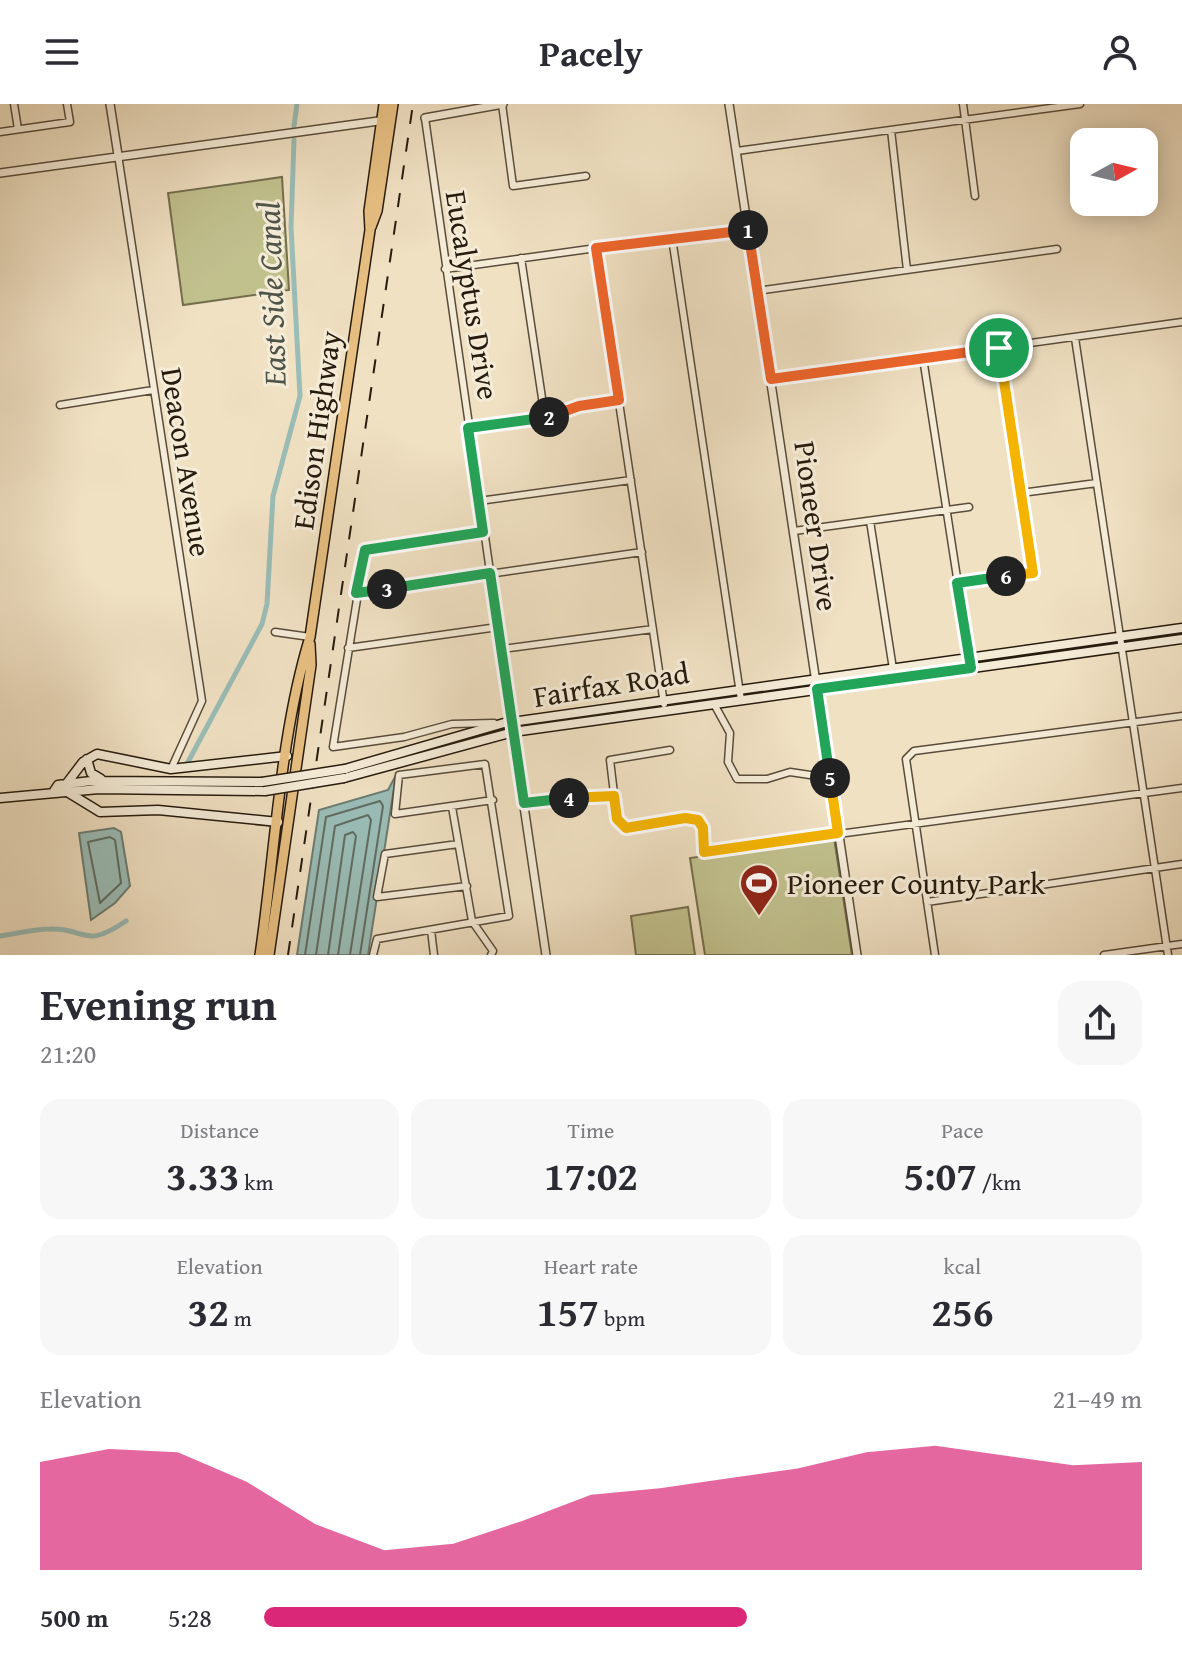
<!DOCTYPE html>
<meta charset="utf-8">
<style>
body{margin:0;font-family:"Gentium Book Plus",serif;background:#f7f7f7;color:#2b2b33;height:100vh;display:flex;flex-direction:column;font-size:30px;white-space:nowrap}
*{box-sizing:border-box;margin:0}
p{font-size:26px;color:#7c7c81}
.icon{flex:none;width:44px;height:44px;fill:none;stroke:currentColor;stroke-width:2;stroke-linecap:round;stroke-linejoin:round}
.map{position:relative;height:851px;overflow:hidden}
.sheet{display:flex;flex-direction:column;background:#fff;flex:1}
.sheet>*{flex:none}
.needle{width:52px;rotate:82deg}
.fabs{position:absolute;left:1070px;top:24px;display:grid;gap:16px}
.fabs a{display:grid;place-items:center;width:88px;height:88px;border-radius:16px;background:#fff;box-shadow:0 4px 20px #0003;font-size:40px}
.pin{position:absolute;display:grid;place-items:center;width:68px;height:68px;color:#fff;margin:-34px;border:4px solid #fff;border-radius:50%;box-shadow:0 2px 8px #0007}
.km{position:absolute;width:40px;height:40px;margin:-20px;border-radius:50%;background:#222;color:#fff;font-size:22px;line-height:40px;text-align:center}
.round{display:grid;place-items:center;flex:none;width:84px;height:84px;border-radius:24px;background:#f7f7f7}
.headline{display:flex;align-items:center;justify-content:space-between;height:136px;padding:0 40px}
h1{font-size:44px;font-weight:800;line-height:60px}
.figures{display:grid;grid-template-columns:repeat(3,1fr);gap:12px;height:136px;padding:8px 40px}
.figures div{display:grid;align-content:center;border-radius:20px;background:#f7f7f7;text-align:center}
.figures b{font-size:40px;font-weight:800}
.figures small{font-size:22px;font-weight:400}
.figures p{font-size:22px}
.chart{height:224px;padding:16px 40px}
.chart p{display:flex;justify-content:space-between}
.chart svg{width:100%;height:144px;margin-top:8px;fill:#db2777;opacity:.7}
ul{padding:0 40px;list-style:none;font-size:26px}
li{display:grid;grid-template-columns:128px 96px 1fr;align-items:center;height:60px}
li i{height:20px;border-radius:10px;background:#db2777}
header{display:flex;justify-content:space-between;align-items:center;height:104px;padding:0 40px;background:#fff;font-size:36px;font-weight:800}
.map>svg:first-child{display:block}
.green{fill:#c1c18e;stroke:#746e4e;stroke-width:2}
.water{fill:#9abdb7;stroke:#6c7c73;stroke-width:2}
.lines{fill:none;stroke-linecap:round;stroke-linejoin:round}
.shore{stroke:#606c62;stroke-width:2}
.canal{stroke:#9abdb7;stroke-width:5}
.minor-casing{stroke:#594c3b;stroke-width:9}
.tertiary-casing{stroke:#594c3b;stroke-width:10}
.secondary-casing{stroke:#271b0e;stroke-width:11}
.primary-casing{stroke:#271b0e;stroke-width:12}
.minor{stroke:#f5ecd8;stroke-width:6}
.tertiary{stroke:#f5ecd8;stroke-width:7}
.secondary{stroke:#f5ecd8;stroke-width:8}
.primary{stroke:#e8c082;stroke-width:9}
.rail{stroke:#271b0e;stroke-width:2;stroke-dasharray:14 14;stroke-linecap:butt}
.secondary-bridge-casing{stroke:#271b0e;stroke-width:11;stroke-linecap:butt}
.secondary-bridge{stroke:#f5ecd8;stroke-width:8}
.split-1-casing{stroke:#fff;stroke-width:16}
.split-2-casing{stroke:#fff;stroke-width:16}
.split-3-casing{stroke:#fff;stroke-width:16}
.split-4-casing{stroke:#fff;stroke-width:16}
.split-5-casing{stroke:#fff;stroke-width:16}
.split-6-casing{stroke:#fff;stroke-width:16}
.split-7-casing{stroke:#fff;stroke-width:16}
.split-1{stroke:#f0652b;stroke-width:10}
.split-2{stroke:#f0652b;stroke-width:10}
.split-3{stroke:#22a559;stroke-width:10}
.split-4{stroke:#22a559;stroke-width:10}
.split-5{stroke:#f5b400;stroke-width:10}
.split-6{stroke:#22a559;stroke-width:10}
.split-7{stroke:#f5b400;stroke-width:10}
.labels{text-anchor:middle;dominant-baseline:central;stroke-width:6;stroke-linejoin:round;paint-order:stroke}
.street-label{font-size:30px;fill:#271b0e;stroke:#f5ecd8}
.poi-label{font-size:30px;fill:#271b0e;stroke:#f5ecd8;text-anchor:start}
.water-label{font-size:32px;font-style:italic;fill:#4f5449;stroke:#f5ecd8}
</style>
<header><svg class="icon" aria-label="menu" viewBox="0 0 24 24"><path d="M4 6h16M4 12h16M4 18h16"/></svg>Pacely<svg class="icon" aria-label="person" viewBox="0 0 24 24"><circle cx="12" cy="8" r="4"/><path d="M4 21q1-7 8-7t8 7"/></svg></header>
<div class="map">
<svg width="1182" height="851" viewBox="0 0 1182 851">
<rect width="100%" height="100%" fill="#f0e1c3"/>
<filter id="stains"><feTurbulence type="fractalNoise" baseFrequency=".0025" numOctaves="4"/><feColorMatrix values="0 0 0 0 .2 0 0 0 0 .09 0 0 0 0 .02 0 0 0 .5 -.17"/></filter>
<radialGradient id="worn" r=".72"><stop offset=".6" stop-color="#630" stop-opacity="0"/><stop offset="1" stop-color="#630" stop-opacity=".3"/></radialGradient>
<path class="green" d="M282 73 289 186 183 201 168 89Z
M834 734 852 851H705L690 754Z
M688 803 695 851H636L631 812Z"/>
<path class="water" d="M396 671 368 851H297L319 706 388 686Z
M114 724 121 728 130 782 115 799 91 816 79 729Z"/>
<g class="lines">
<path class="shore" d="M110 733 115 736 121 779 100 799 88 738Z
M305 851 326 713 380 697 383 702 360 851
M316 851 335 722 368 711 371 716 350 851
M328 851 345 731 353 728 356 732 338 851"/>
<path class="canal" d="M294 22 297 0
M188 658 262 520 267 500 273 392 300 292 291 123 294 36
M0 832C16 830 33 825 50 825 88 824 83 846 126 817"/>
<defs>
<path id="minor" d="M14 0 18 25
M502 0 513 82 586 72
M963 0 975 92
M425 14 512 621
M891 26 907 166
M0 28 70 18 67 0
M737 47 1080 0
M118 51 202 597 171 665
M672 134 741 596
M596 144 664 600
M521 154 545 314
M445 165 748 123
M757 187 1057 145
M1075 234 1168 851
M923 254 971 564
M771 275 1182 218
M60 301 153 286
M468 324 545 314 579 302 619 296
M1021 389 1097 379
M479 397 631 376
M870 417 893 565
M794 427 969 403
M483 428 365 446 333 643 404 633 452 620 494 619
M957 479 1033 469 999 244
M356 489 642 448
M275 528 310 533
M348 544 498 523
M502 545 653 525
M714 600 730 629 728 658 737 675H767L790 668 830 674
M670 646 610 656 617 715 629 725 685 714 698 716 703 724 704 748 1182 684
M524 699 614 692
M452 703 472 817 493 847 491 851
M458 740 385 750 377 793 467 782
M927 798 1182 760
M431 826 434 851
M373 851 377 835 509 812 485 660 399 671 395 710 493 696
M935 851 906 655 914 647 1182 612
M1104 851 1182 840"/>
<path id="tertiary" d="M110 0 118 51
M729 0 857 851
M425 14 503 0
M0 69 386 16
M513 628 546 851"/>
<path id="secondary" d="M87 655 91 669 101 675
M345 665 504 619 1182 524
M344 674 513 628 1182 535
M67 679 83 658 97 650 171 665 287 652
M54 687 58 681 91 677 262 678
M69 689 100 708 158 706 278 718
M0 694 99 685 265 687"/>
<path id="primary" d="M371 123 377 107 393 0
M260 851C275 749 280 630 310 533L370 126 369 107 384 0
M269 851 311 561 310 540"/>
</defs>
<use href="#minor" class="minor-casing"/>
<use href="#tertiary" class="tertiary-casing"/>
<use href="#secondary" class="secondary-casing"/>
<use href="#primary" class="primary-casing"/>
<use href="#minor" class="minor"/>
<use href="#tertiary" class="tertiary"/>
<use href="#secondary" class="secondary"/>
<use href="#primary" class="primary"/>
<path class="rail" d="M288 851 413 0"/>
<defs>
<path id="secondary-bridge" d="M262 678 345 665
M265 687 344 674"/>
</defs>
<use href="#secondary-bridge" class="secondary-bridge-casing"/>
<use href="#secondary-bridge" class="secondary-bridge"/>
</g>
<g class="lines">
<defs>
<path id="split-1" d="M748 126 771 275 999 244"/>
<path id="split-2" d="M549 313 579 302 619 296 596 144 748 126"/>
<path id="split-3" d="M387 485 356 489 365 446 483 428 468 324 549 313"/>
<path id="split-4" d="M387 485 490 469 524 699 569 694"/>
<path id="split-5" d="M569 694 614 692 617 715 626 724 685 714 698 716 703 724 704 748 838 729 830 674"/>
<path id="split-6" d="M830 674 817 585 971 564 957 479 1006 472"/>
<path id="split-7" d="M999 244 1033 469 1006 472"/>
</defs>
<use href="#split-1" class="split-1-casing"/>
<use href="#split-2" class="split-2-casing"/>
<use href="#split-3" class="split-3-casing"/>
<use href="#split-4" class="split-4-casing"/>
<use href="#split-5" class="split-5-casing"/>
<use href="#split-6" class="split-6-casing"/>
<use href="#split-7" class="split-7-casing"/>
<use href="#split-1" class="split-1"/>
<use href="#split-2" class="split-2"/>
<use href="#split-3" class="split-3"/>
<use href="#split-4" class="split-4"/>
<use href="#split-5" class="split-5"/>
<use href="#split-6" class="split-6"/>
<use href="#split-7" class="split-7"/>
</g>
<defs>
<symbol id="stadium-pin" viewBox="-11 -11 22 30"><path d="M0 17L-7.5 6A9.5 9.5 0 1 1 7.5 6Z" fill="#8f2418" stroke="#f5ecd8"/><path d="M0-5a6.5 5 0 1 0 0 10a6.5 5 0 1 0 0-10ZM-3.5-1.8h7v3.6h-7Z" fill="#fff"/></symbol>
</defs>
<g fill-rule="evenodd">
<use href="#stadium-pin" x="737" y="757" width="44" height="60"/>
</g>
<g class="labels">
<g class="street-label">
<text transform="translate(473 191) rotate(81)">Eucalyptus Drive</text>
<text transform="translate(316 326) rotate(-82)">Edison Highway</text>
<text transform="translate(187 358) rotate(81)">Deacon Avenue</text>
<text transform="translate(817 422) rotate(82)">Pioneer Drive</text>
<text transform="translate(611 580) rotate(-9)">Fairfax Road</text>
</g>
<g class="poi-label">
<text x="787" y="779">Pioneer County Park</text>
</g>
<g class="water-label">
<text transform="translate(271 190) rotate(-92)">East Side Canal</text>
</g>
</g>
<rect width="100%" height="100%" filter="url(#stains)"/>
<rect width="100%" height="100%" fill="url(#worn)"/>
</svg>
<div class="fabs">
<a><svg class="needle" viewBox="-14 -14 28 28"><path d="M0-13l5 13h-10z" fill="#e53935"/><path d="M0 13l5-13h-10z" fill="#7c7c81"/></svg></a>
</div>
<div class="pin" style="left:999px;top:244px;background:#1e9e55"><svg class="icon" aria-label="arrive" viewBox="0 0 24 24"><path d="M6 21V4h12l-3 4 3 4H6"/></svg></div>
<b class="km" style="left:748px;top:126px">1</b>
<b class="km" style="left:549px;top:313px">2</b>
<b class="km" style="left:387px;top:485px">3</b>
<b class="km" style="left:569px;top:694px">4</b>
<b class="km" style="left:830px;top:674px">5</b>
<b class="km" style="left:1006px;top:472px">6</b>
</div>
<section class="sheet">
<div class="headline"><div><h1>Evening run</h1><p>21:20</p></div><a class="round"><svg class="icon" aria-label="share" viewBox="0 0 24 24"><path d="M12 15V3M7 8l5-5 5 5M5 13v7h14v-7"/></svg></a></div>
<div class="figures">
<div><p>Distance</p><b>3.33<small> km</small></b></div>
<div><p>Time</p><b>17:02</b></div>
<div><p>Pace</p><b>5:07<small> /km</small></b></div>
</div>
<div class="figures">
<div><p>Elevation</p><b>32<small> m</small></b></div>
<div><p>Heart rate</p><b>157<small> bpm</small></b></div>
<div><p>kcal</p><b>256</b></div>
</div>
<div class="chart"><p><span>Elevation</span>21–49 m</p>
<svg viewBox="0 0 160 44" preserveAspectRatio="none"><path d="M0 44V11L10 7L20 8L30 17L40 30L50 38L60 36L70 29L80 21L90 19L100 16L110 13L120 8L130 6L140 9L150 12L160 11V44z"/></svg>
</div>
<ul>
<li><b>500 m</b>5:28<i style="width:55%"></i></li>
</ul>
</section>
